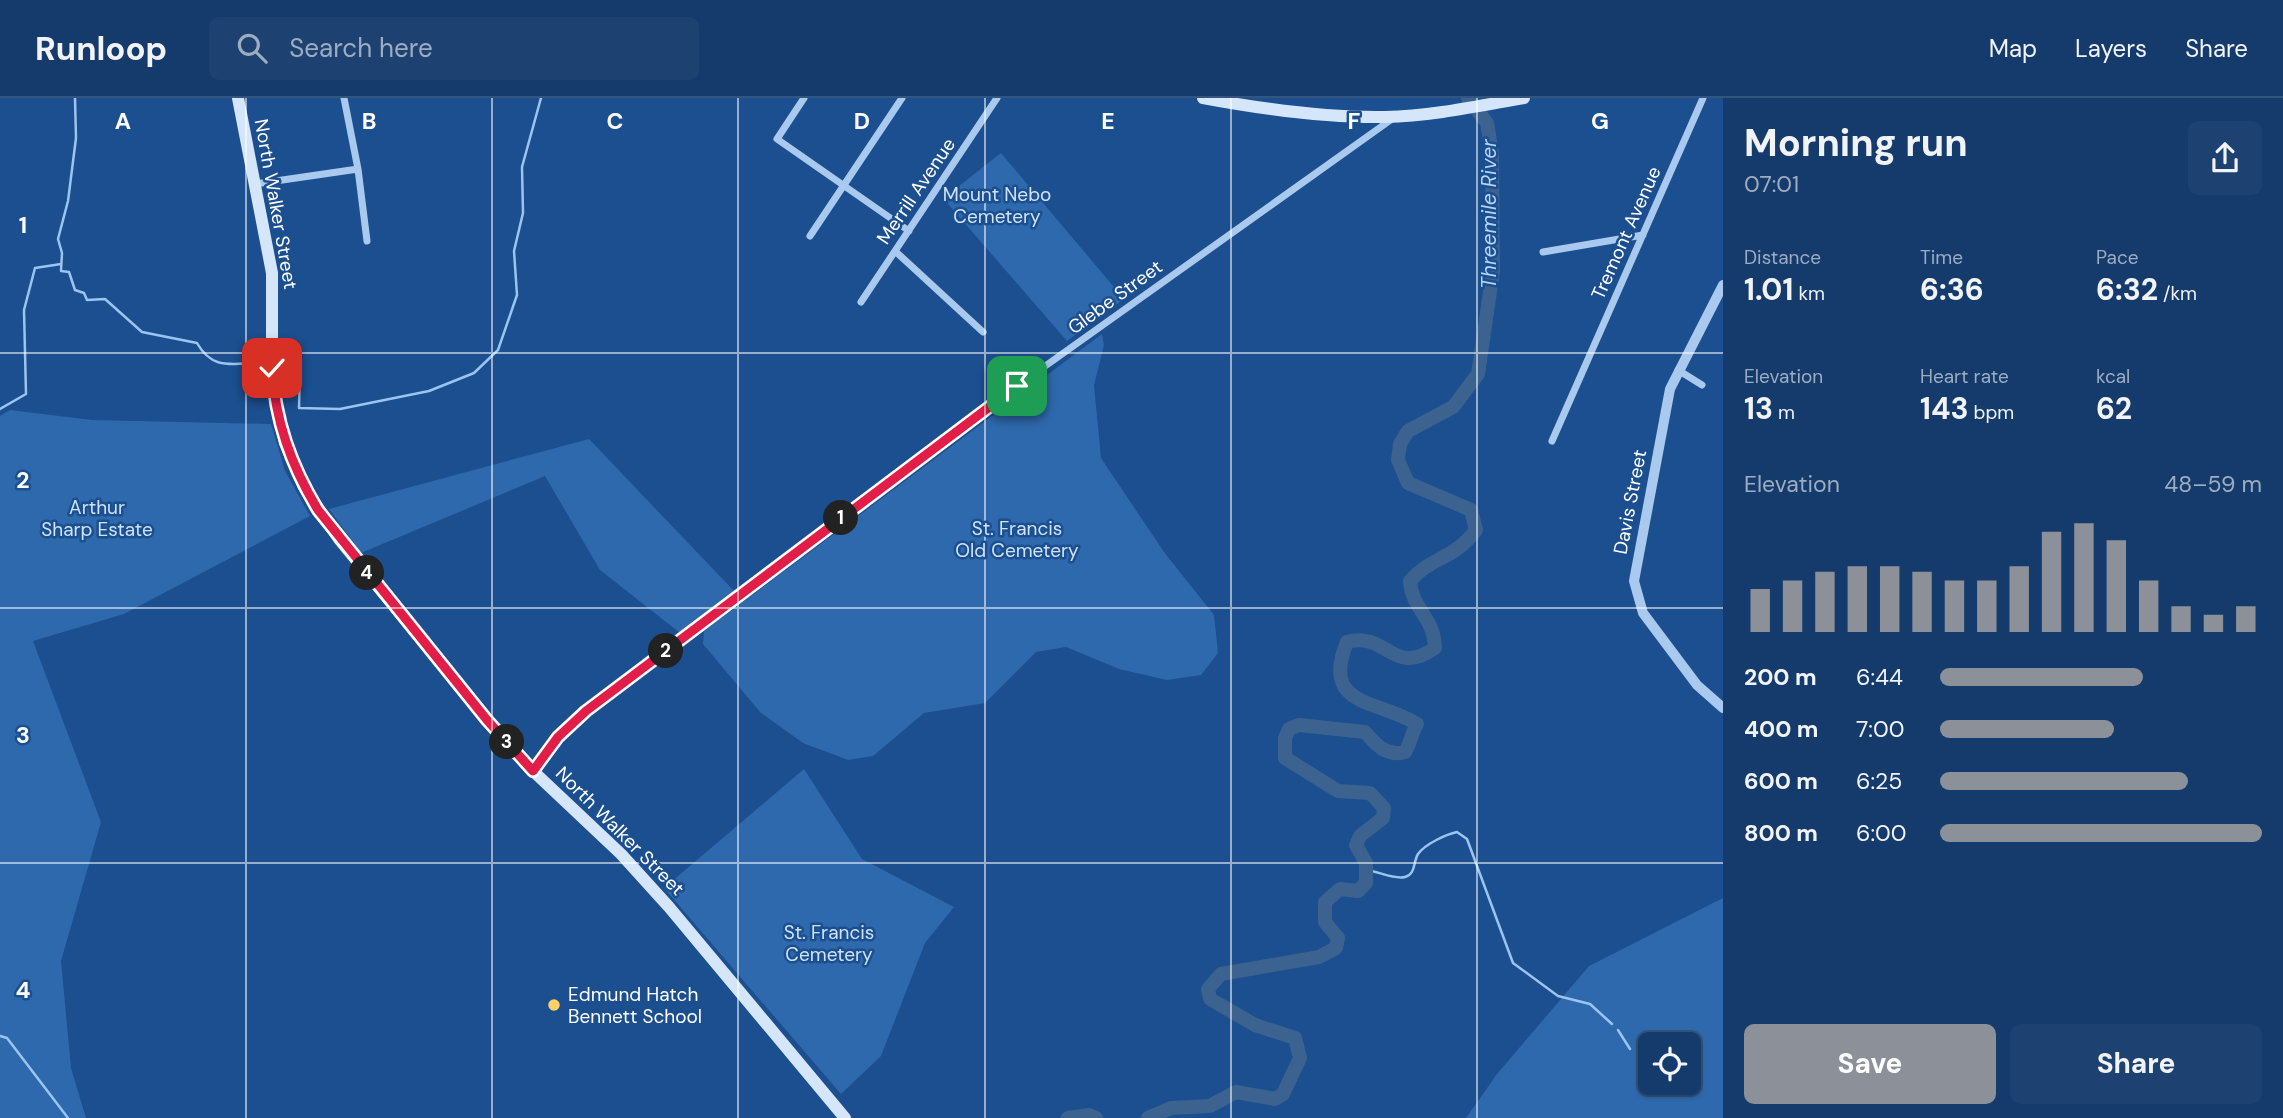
<!DOCTYPE html>
<meta charset="utf-8">
<style>
body{margin:0;font-family:"DM Sans",sans-serif;background:#1d4271;color:#f1f3f6;height:100vh;display:flex;flex-direction:column;font-size:26px;white-space:nowrap}
*{box-sizing:border-box;margin:0}
p{font-size:23px;color:#9dadc1}
.icon{flex:none;width:38px;height:38px;fill:none;stroke:currentColor;stroke-width:2;stroke-linecap:round;stroke-linejoin:round}
.map{position:relative;flex:1;overflow:hidden}
.panel{display:flex;flex-direction:column;background:#143b6b;width:560px}
.panel>*{flex:none}
.controls{position:absolute;left:1638px;top:934px;display:grid;gap:14px}
.controls a{display:grid;place-items:center;width:63px;height:63px;border-radius:10px;background:#143b6b;box-shadow:0 2px 5px #0004,0 0 0 2px #33557e;font-size:35px}
.pin{position:absolute;display:grid;place-items:center;width:60px;height:60px;color:#fff;margin:-30px;border-radius:14px;box-shadow:0 4px 10px #0006}
.km{position:absolute;width:35px;height:35px;margin:-18px;border-radius:50%;background:#222;color:#fff;font-size:19px;line-height:35px;text-align:center}
.round{display:grid;place-items:center;flex:none;width:74px;height:74px;border-radius:10px;background:#1d4271}
.headline{display:flex;align-items:center;justify-content:space-between;height:119px;padding:0 21px}
h1{font-size:38px;font-weight:700;line-height:52px}
.stats{display:grid;grid-template-columns:repeat(3,1fr);gap:10px;height:119px;padding:7px 21px}
.stats div{display:grid;align-content:center}
.stats b{font-size:30px;font-weight:700}
.stats small{font-size:19px;font-weight:400}
.stats p{font-size:19px}
.chart{height:196px;padding:14px 21px}
.chart p{display:flex;justify-content:space-between}
.chart svg{width:100%;height:126px;margin-top:7px;stroke:#8c9099;stroke-width:6}
.action{display:flex;gap:14px;margin-top:auto;padding:14px 21px}
.action a{flex:1;height:80px;border-radius:10px;background:#8c9099;color:#fff;font-size:28px;font-weight:700;line-height:80px;text-align:center}
.action a+a{background:#1d4271;color:#f1f3f6}
ul{padding:0 21px;list-style:none;font-size:23px}
li{display:grid;grid-template-columns:112px 84px 1fr;align-items:center;height:52px}
li i{height:18px;border-radius:9px;background:#8c9099}
header{display:flex;align-items:center;gap:42px;box-sizing:border-box;height:98px;padding:0 35px;background:#143b6b;border-bottom:2px solid #33557e}
header strong{font-size:33px}
nav{display:flex;gap:38px;margin-inline-start:auto;font-size:24px}
.search{width:490px;height:63px;background:#1d4271;display:flex;align-items:center;gap:18px;box-sizing:border-box;padding:0 24px;border-radius:10px;color:#9dadc1;font-size:26px}
main{display:flex;flex:1;min-height:0}
.map>svg:first-child{display:block}
.green{fill:#2e69ad;fill-rule:evenodd}
.lines{fill:none;stroke-linecap:round;stroke-linejoin:round}
.stream{stroke:#9cc4f0;stroke-width:2.5}
.river{stroke:#3c6290;stroke-width:14}
.minor{stroke:#a9c9ee;stroke-width:7}
.tertiary{stroke:#a9c9ee;stroke-width:10}
.secondary{stroke:#d6e6fa;stroke-width:12}
.route-casing{stroke:#fff;stroke-width:14}
.route{stroke:#e11d48;stroke-width:9}
.grid{fill:none;stroke:#fff;stroke-width:2;stroke-opacity:0.55}
.poi-dot{fill:#ffd166;stroke:#1b4f8f;stroke-width:2.5}
.labels{text-anchor:middle;dominant-baseline:central;stroke-width:5;stroke-linejoin:round;paint-order:stroke}
.street-label{font-size:19px;fill:#fff;stroke:#1b4f8f}
.park-label{font-size:19px;fill:#cfe3fa;stroke:#1b4f8f}
.poi-label{font-size:19px;fill:#fff;stroke:#1b4f8f;text-anchor:start}
.water-label{font-size:21px;font-style:italic;fill:#b5d3f5;stroke:#1b4f8f}
.grid-label{font-size:23px;text-anchor:middle;font-weight:bold;fill:#fff;stroke:#1b4f8f;stroke-width:5;stroke-linejoin:round;paint-order:stroke}
</style>
<header>
<strong>Runloop</strong>
<div class="search"><svg class="icon" aria-label="search" viewBox="0 0 24 24"><circle cx="10" cy="10" r="6"/><path d="M15 15l6 6"/></svg>Search here</div>
<nav><a>Map</a><a>Layers</a><a>Share</a></nav>
</header>
<main>
<div class="map">
<svg width="1723" height="1020" viewBox="0 0 1723 1020">
<rect width="100%" height="100%" fill="#1b4f8f"/>
<path class="green" d="M1001 55 1124 201 1067 243 948 106 949 96Z
M1102 236 1104 247 1094 287 1101 360 1164 454 1214 517 1218 555 1201 577 1167 582 1119 571 1066 549 1036 554 985 605 924 615 873 658 848 662 803 645 760 614 703 546 704 533Z
M10 312 92 322 271 326 285 373 310 418 124 516 33 543 101 724 61 863 71 970 86 1020H0V318Z
M589 341 735 494 680 535 600 472 545 378 361 455 329 411Z
M804 671 862 761 954 809 925 845 881 958 841 996 664 790Z
M1723 800V1020H1466L1497 976 1589 868ZM1650 947H1689V985H1650Z"/>
<g class="lines">
<path class="stream" d="M75 0 76 40 68 103 58 141 62 155 61 173 69 174 75 192 84 195 87 202 105 201 142 234 197 245C213 273 232 265 260 265
M284 269 300 271 299 310 340 311 429 293 474 275 498 252 517 197 514 153 523 115 522 69 541 0
M0 311 26 296 24 212 35 170 61 166
M1366 772C1378 773 1394 782 1405 779 1416 776 1413 764 1418 756 1425 746 1447 736 1457 734L1467 741 1513 865 1558 898 1590 906 1612 926
M1618 932 1630 951
M0 938 7 940 68 1020"/>
<path class="river" d="M1068 1020 1089 1017 1096 1020
M1148 1020 1171 1010 1210 1008 1236 994 1275 1001 1283 996 1300 960 1295 940 1255 927 1210 901 1208 891 1221 876 1319 859 1336 850 1338 840 1325 824V804L1340 791 1358 793 1366 785V765L1356 747 1360 738 1383 720 1384 710 1370 695 1338 693 1285 660V640L1289 631 1299 627 1365 634C1376 647 1387 659 1405 654 1411 645 1411 636 1417 626 1378 601 1320 610 1347 544 1388 533 1392 580 1435 550 1434 518 1412 512 1410 483 1430 459 1454 462 1476 432L1471 412 1408 385 1398 362 1400 346 1408 333 1453 309 1478 276 1493 173 1492 55 1487 25 1468 0"/>
<path class="minor" d="M804 0 777 41 909 133
M358 71 367 143
M255 86 358 71 344 0
M810 138 902 0
M895 153 983 234
M1543 154 1643 137
M861 204 997 0
M1678 272 1702 287
M1552 343 1703 0
M533 673 558 639 605 598 1020 286 1392 21"/>
<path class="tertiary" d="M1723 187 1670 291 1634 483 1643 515 1697 587 1723 610"/>
<path class="secondary" d="M238 0 272 175V270L276 307 285 345 304 389 339 441 487 622 533 673 621 756 669 809 845 1020
M1203 0C1262 11 1325 20 1385 19 1432 18 1478 8 1524 0"/>
</g>
<g class="lines">
<defs>
<path id="route" d="M272 270C275 323 291 367 318 412L487 622 533 673 558 639 586 613 1017 288"/>
</defs>
<use href="#route" class="route-casing"/>
<use href="#route" class="route"/>
</g>
<path class="grid" d="M246 0V1020M492 0V1020M738 0V1020M985 0V1020M1231 0V1020M1477 0V1020M0 255H1723M0 510H1723M0 765H1723"/>
<circle class="poi-dot" cx="554" cy="907" r="7"/>
<g class="labels">
<g class="street-label">
<text transform="translate(916 93) rotate(-56)">Merrill Avenue</text>
<text transform="translate(276 106) rotate(80)">North Walker Street</text>
<text transform="translate(1626 135) rotate(-66)">Tremont Avenue</text>
<text transform="translate(1115 199) rotate(-36)">Glebe Street</text>
<text transform="translate(1630 404) rotate(-79)">Davis Street</text>
<text transform="translate(620 733) rotate(45)">North Walker Street</text>
</g>
<g class="park-label">
<text x="997" y="96">Mount Nebo<tspan x="997" dy="22">Cemetery</tspan></text>
<text x="97" y="409">Arthur<tspan x="97" dy="22">Sharp Estate</tspan></text>
<text x="1017" y="430">St. Francis<tspan x="1017" dy="22">Old Cemetery</tspan></text>
<text x="829" y="834">St. Francis<tspan x="829" dy="22">Cemetery</tspan></text>
</g>
<g class="poi-label">
<text x="568" y="896">Edmund Hatch<tspan x="568" dy="22">Bennett School</tspan></text>
</g>
<g class="water-label">
<text transform="translate(1489 116) rotate(-90)">Threemile River</text>
</g>
</g>
<g class="grid-label">
<text x="123" y="31">A</text>
<text x="369" y="31">B</text>
<text x="615" y="31">C</text>
<text x="862" y="31">D</text>
<text x="1108" y="31">E</text>
<text x="1354" y="31">F</text>
<text x="1600" y="31">G</text>
<text x="23" y="135">1</text>
<text x="23" y="390">2</text>
<text x="23" y="645">3</text>
<text x="23" y="900">4</text>
</g>
</svg>
<div class="controls">
<a><svg class="icon" aria-label="locate" viewBox="0 0 24 24"><circle cx="12" cy="12" r="6"/><path d="M12 2v4M12 18v4M2 12h4M18 12h4"/></svg></a>
</div>
<div class="pin" style="left:1017px;top:288px;background:#1e9e55"><svg class="icon" aria-label="arrive" viewBox="0 0 24 24"><path d="M6 21V4h12l-3 4 3 4H6"/></svg></div>
<div class="pin" style="left:272px;top:270px;background:#d93025"><svg class="icon" aria-label="check" viewBox="0 0 24 24"><path d="M5 12l5 5 9-10"/></svg></div>
<b class="km" style="left:841px;top:420px">1</b>
<b class="km" style="left:666px;top:553px">2</b>
<b class="km" style="left:507px;top:644px">3</b>
<b class="km" style="left:367px;top:475px">4</b>
</div>
<section class="panel">
<div class="headline"><div><h1>Morning run</h1><p>07:01</p></div><a class="round"><svg class="icon" aria-label="share" viewBox="0 0 24 24"><path d="M12 15V3M7 8l5-5 5 5M5 13v7h14v-7"/></svg></a></div>
<div class="stats">
<div><p>Distance</p><b>1.01<small> km</small></b></div>
<div><p>Time</p><b>6:36</b></div>
<div><p>Pace</p><b>6:32<small> /km</small></b></div>
</div>
<div class="stats">
<div><p>Elevation</p><b>13<small> m</small></b></div>
<div><p>Heart rate</p><b>143<small> bpm</small></b></div>
<div><p>kcal</p><b>62</b></div>
</div>
<div class="chart"><p><span>Elevation</span>48–59 m</p>
<svg viewBox="0 0 160 44" preserveAspectRatio="none"><path d="M5 44V29M15 44V26M25 44V23M35 44V21M45 44V21M55 44V23M65 44V26M75 44V26M85 44V21M95 44V9M105 44V6M115 44V12M125 44V26M135 44V35M145 44V38M155 44V35"/></svg>
</div>
<ul>
<li><b>200 m</b>6:44<i style="width:63%"></i></li>
<li><b>400 m</b>7:00<i style="width:54%"></i></li>
<li><b>600 m</b>6:25<i style="width:77%"></i></li>
<li><b>800 m</b>6:00<i style="width:100%"></i></li>
</ul>
<div class="action"><a>Save</a><a>Share</a></div>
</section>
</main>
